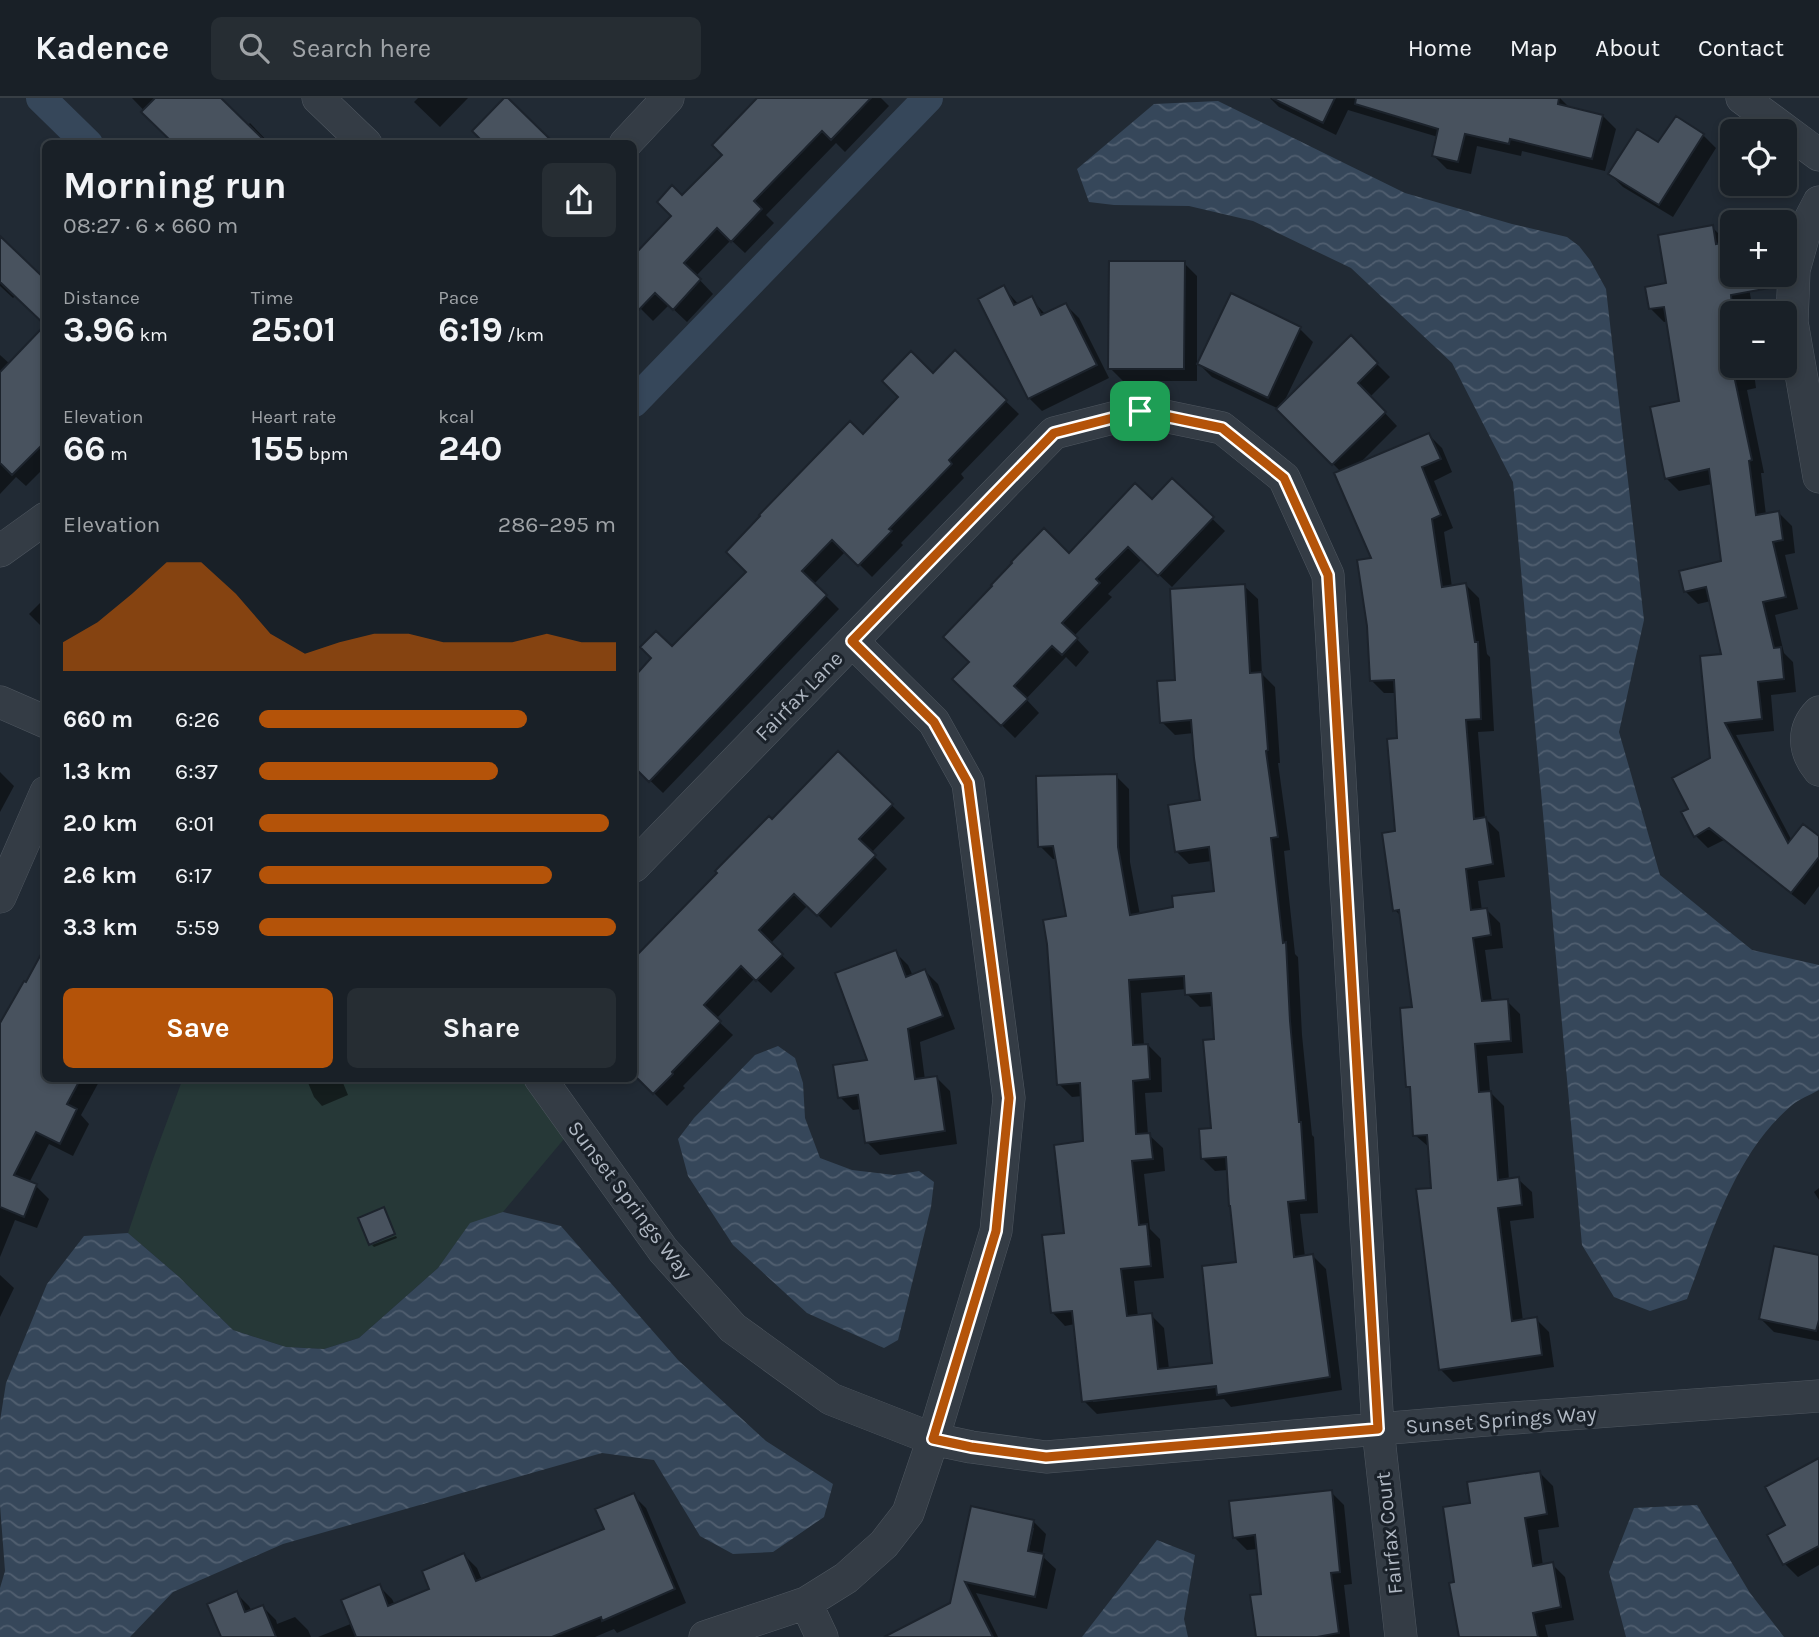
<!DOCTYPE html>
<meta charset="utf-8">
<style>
body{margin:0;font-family:Karla,sans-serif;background:#262d33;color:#f1f3f6;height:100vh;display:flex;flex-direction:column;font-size:26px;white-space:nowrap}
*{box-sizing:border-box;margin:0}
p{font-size:23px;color:#9fa3a7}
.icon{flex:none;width:38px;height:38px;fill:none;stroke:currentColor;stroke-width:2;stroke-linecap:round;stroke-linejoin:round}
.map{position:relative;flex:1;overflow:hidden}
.details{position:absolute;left:42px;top:42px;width:595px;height:942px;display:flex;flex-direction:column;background:#192027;border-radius:10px;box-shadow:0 4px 10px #0003,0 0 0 2px #373e44}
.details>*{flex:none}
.controls{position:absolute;left:1720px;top:21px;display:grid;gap:14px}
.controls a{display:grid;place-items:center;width:77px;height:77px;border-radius:10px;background:#192027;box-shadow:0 4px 10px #0003,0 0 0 2px #373e44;font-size:35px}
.pin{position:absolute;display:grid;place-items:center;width:60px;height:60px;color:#fff;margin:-30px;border-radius:14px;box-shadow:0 4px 10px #0006}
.round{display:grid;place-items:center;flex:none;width:74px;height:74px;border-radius:10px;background:#262d33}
.summary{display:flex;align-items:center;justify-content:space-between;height:119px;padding:0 21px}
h1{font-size:38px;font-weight:700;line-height:52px}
.metrics{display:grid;grid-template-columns:repeat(3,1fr);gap:10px;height:119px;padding:7px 21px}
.metrics div{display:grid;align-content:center}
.metrics b{font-size:35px;font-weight:700}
.metrics small{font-size:19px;font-weight:400}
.metrics p{font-size:19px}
.chart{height:196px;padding:14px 21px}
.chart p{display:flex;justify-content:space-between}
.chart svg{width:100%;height:126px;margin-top:7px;fill:#b45309;opacity:.7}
.cta{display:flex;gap:14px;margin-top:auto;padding:14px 21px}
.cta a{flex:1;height:80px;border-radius:10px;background:#b45309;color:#fff;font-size:28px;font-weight:700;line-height:80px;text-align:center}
.cta a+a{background:#262d33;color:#f1f3f6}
ul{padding:0 21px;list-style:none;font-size:23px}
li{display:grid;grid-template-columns:112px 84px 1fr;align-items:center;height:52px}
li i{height:18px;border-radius:9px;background:#b45309}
header{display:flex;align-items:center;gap:42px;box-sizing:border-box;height:98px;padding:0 35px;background:#192027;border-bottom:2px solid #373e44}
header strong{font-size:33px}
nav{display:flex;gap:38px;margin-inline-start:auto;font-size:24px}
.search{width:490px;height:63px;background:#262d33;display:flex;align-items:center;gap:18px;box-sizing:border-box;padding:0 24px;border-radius:10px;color:#9fa3a7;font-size:26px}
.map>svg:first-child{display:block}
.park{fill:#263837}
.water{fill:url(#water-waves)}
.shadow{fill:#0007;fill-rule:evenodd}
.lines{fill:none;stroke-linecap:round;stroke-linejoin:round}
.canal{stroke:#36475a;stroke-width:30}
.building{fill:#48525e;stroke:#1c232c;stroke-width:2;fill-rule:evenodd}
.street-casing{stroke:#4f5760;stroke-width:33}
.street{stroke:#343c45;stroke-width:32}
.route-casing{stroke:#fff;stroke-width:14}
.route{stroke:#b45309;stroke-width:9}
.labels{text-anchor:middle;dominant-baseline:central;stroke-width:6;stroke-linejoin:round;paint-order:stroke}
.street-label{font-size:21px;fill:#afb7c2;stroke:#1a2129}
</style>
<header>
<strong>Kadence</strong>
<div class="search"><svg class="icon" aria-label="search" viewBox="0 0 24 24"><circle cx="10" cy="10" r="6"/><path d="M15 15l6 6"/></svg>Search here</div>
<nav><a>Home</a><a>Map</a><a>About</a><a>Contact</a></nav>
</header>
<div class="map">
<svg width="1819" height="1539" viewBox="0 0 1819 1539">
<defs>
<pattern id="water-waves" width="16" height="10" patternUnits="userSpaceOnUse" patternTransform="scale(1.75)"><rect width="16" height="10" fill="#36475a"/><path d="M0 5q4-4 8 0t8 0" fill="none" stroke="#515f70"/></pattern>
</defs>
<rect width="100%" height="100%" fill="#212a34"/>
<path class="park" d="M183 980H540L574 1029 503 1114 470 1126 438 1170 359 1240 324 1251 286 1249 233 1232 178 1178 128 1135 152 1064Z"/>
<path class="water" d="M1218 3 1405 95 1512 126 1567 139 1579 148 1590 162 1606 191 1644 522 1619 634 1660 777 1752 852 1819 867V992C1810 997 1799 1001 1791 1008 1734 1057 1713 1134 1687 1201L1650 1213 1614 1199 1582 1147 1513 384 1452 265 1351 170 1253 123 1189 108 1114 107 1089 104 1077 71 1154 6Z
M778 948 795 960 803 985 805 1020 820 1060 852 1072 894 1077 919 1073 934 1084 931 1109 898 1242 884 1250 807 1215 733 1147 688 1078 678 1041 694 1020 755 957Z
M503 1114 561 1128 678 1262 766 1343 833 1386 824 1419 773 1454 733 1456 700 1438 654 1362 602 1355 283 1446 173 1494 130 1539H0V1490L5 1473 0 1407V1323L6 1285 47 1186 84 1138 128 1135 178 1178 233 1232 286 1249 324 1251 359 1240 438 1170 470 1125Z
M1697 1407 1750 1495 1784 1539H1626L1609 1474 1634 1410Z
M1157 1442 1195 1457 1184 1521 1188 1539H1082Z"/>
<path class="shadow" d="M132 0H218L247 28 250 25 270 46H176Z
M418 0H468L440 29 414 4Z
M759 0H881L889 8 845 54 836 45 766 117 774 125 745 155 731 142 696 178 713 196 687 224 669 207 653 223 634 204V160L673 118 682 100 724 57Z
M1270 0H1560L1571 11 1603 18 1616 31 1605 73 1522 53 1521 58 1477 48 1471 76 1447 71 1434 58 1438 39 1348 12 1336 37 1279 9Z
M1703 37 1716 50 1673 119 1623 89 1610 76 1659 47Z
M1712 129 1725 142 1726 146 1730 145 1732 147V177H1747L1752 208 1743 210 1744 215H1732V268H1753L1756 290 1747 292 1764 375H1761L1766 417 1779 415 1792 428 1795 455 1785 457 1798 511 1775 517 1784 555 1793 564 1796 594 1771 597 1774 633 1736 637 1792 743 1819 740V788L1805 807 1724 742 1708 750 1695 737 1690 711 1712 661 1724 557 1711 503 1698 506 1685 493 1723 464 1712 386 1679 393 1666 380 1681 304 1668 223 1664 224 1651 211Z
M0 140 16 197 13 200 0 188Z
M1184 165 1197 178V283H1123L1110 270Z
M1004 190 1019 207 1031 201 1046 217 1066 207 1079 220 1109 280 1042 313 1029 300Z
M1231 198 1300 231 1313 244 1284 304 1351 240 1390 279 1370 299 1397 328 1358 367 1429 337 1442 350 1452 374 1434 383 1453 430 1444 434 1452 489 1466 487 1479 500 1487 556 1490 559 1494 633 1478 634 1485 720 1499 734 1505 779 1478 783 1482 813 1487 812 1500 825 1503 850 1485 852 1492 904 1507 903 1520 916 1523 955 1487 958 1490 994 1504 1008 1509 1082 1518 1081 1532 1094 1534 1120 1510 1123 1523 1223 1536 1221 1549 1234 1554 1269 1453 1284 1440 1271 1430 1050 1415 1037 1412 992 1408 988 1414 911 1402 819 1395 812 1399 642 1397 595H1384L1371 582 1373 462 1341 374 1279 311 1212 279 1199 266Z
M46 230V368L26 388 16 379 0 396V257L10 266Z
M955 255 1019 316 961 376 964 380 901 445 903 447 872 479 846 453 814 486 839 511 663 695 634 667V581L654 560 672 550 748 474 863 339 933 277Z
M1172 382 1225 433 1172 489 1142 461 1108 496 1112 499 1074 538 1089 554 1076 569 1066 559 1026 601 1039 615 1015 640 955 581 1069 457 1152 403Z
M1244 488 1258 501 1262 576 1275 589 1280 665H1278L1290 752 1284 753 1295 856 1298 859 1302 937 1312 1037 1314 1039 1318 1115 1300 1116 1305 1159 1313 1158 1326 1171 1342 1292 1231 1309 1224 1301 1097 1316 1084 1303 1075 1226 1065 1228 1052 1214 1085 1045 1083 998 1072 999 1059 986 1068 819 1057 761H1053L1040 748 1116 678 1129 691 1130 764 1140 817 1175 811 1216 795 1212 763 1189 766 1176 753 1202 704 1194 635 1175 637 1162 624 1177 583ZM1187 891V896L1200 909 1214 908 1216 942 1213 1032 1202 1060 1215 1073 1228 1072 1238 1166 1214 1266 1169 1271 1164 1230 1151 1217 1138 1219 1134 1183 1164 1180 1160 1141 1150 1131 1144 1076 1165 1073 1163 1050 1149 1037H1148L1145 995 1162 994 1161 960 1148 947 1144 948 1141 895ZM1224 1285V1289L1093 1304V1301Z
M46 499V533L29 516Z
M838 655 905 720 871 755 887 771 831 830 808 807 770 846 795 870 771 895 755 880 716 921 733 937 683 988 685 990 667 1008 634 975V863Z
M0 674 14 688 0 714Z
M895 854 908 867 913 878 925 873 938 886 955 931 920 944 925 982 937 980 950 993 957 1046 880 1057 867 1044 862 1011 853 1012 840 999 870 964Z
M0 929 46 980H101L81 1017 89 1026 73 1058 49 1046 29 1085 36 1088 49 1101 37 1130 15 1122 0 1159Z
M306 980H341L348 997 322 1008 314 999Z
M1819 1090V1102L1814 1094Z
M396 1138 397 1140 374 1149 372 1147Z
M1819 1159V1243L1774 1234 1761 1221Z
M0 1177 14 1190 0 1219Z
M1819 1362V1467L1798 1479 1785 1466 1770 1437 1787 1428Z
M1540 1375 1553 1388 1559 1429 1538 1432 1543 1468 1552 1466 1565 1479 1574 1522 1545 1527 1548 1539H1461L1456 1485 1472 1406Z
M1331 1394 1344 1407 1352 1486 1344 1487 1350 1539H1258L1263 1497 1258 1451 1247 1452 1234 1439Z
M633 1397 646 1410 686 1505 617 1535 614 1531 595 1539H318L353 1525 379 1488 392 1501 395 1507 431 1492 464 1457 477 1470 482 1482 606 1432Z
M973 1410 1033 1423 1046 1436 1042 1458 1056 1471 1047 1511 976 1495 998 1539H887L951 1506ZM1031 1430H1034L1027 1462 1024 1461Z
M236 1495 249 1508 252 1514 263 1509 276 1522 277 1526 295 1519 308 1532 311 1539H223Z"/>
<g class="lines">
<path class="canal" d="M41 0 88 46
M634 304 928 0"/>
</g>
<path class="building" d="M155 0H221L268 46H174L141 14Z
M504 0H508L555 46H485L472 33Z
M757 0H871L831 42 822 33 754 103 762 111 731 144 717 130 684 165 701 181 673 212 655 195 634 217V157L671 118 657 104 672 87 682 97 722 57 712 47Z
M1272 0H1335L1323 25Z
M1356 0H1559L1558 6 1603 17 1592 61 1510 41 1509 46 1465 36 1458 64 1432 58 1438 31 1355 6Z
M1676 18 1704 36 1659 107 1608 76 1637 31 1658 44Z
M1713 127 1716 146 1732 143V177H1775V189L1731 197 1732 207V268L1752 362 1749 363 1756 417 1779 413 1783 442 1773 444 1786 499 1763 504 1774 550 1781 549 1784 581 1758 584 1762 621 1725 625 1788 745 1803 726 1819 738V759L1791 795 1709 730 1694 739 1681 714 1688 711 1672 680 1710 660 1700 558 1721 556 1706 489 1684 494 1679 473 1721 463 1709 371 1665 381 1650 309 1679 303 1664 209 1649 211 1645 189 1666 185 1658 137Z
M0 138 46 182V343L12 377 0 365V274L45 227 0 184Z
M1109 163H1185L1184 271H1108Z
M1004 187 1014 207 1032 198 1041 217 1066 205 1097 267 1028 301 978 201Z
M1231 195 1301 229 1268 300 1197 266Z
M1351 237 1378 265 1358 285 1386 314 1332 367 1276 311Z
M955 252 1007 302 949 362 952 366 889 431 892 433 858 468 832 442 802 473 827 497 649 684 634 669V579L651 560 640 549 656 533 672 548 746 474 726 454 760 418 759 417 850 323 863 336 898 299 882 283 911 253 933 275Z
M1429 335 1441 361 1422 369 1441 417 1432 421 1442 489 1466 485 1475 544H1478L1481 621 1466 622 1474 721 1486 719 1493 766 1466 771 1471 812 1487 810 1491 837 1473 840 1482 903 1508 901 1511 943 1475 946 1479 994 1491 993 1498 1082 1519 1079 1522 1107 1498 1110 1512 1223 1537 1219 1542 1257 1439 1272 1416 1091 1431 1090 1427 1037 1413 1038 1410 989H1406L1400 910 1412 909 1399 812 1393 813 1382 735 1395 733 1387 641 1397 640 1394 582 1370 583 1367 528 1357 462 1371 460 1334 375Z
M1172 380 1214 419 1158 478 1128 449 1096 481 1100 485 1062 525 1078 540 1062 557 1052 548 1014 588 1028 601 1001 628 952 581 969 564 943 539 992 488 991 487 1012 465 1011 464 1044 430 1069 455 1135 385 1152 401Z
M1245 486 1250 575 1262 574 1268 652 1266 653 1278 739 1271 740 1283 845 1286 844 1290 923 1299 1024H1301L1306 1102 1288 1104 1294 1159 1313 1156 1330 1279 1217 1297 1216 1288 1082 1304 1072 1213 1051 1215 1042 1137 1064 1135 1054 1047 1083 1043 1080 985 1057 987 1047 846 1043 822 1066 818 1053 748 1038 749 1036 678 1117 676 1118 749 1130 817 1173 809 1172 798 1214 793 1209 749 1175 754 1168 707 1200 702 1194 660 1191 622 1160 625 1157 583 1175 582 1170 491ZM1184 878 1185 897 1211 895 1214 941 1203 942 1211 1030 1199 1031 1201 1061 1226 1059 1229 1108H1230L1236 1164 1202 1168 1212 1265 1158 1271 1152 1215 1127 1218 1121 1171 1151 1168 1147 1126 1139 1127 1132 1063 1153 1061 1150 1035 1136 1036 1133 983 1150 981 1148 946 1133 947 1129 882Z
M838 653 893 706 859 741 876 757 817 818 794 796 759 832 783 856 756 883 741 868 704 907 721 923 672 974 673 976 653 996 634 977V860L717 775 715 773 769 718 772 721Z
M46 847V980H81L67 1006 77 1011 60 1046 36 1034 14 1077 37 1086 24 1119 0 1109V925L24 883 26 884Z
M896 852 906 879 925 871 943 918 908 931 915 981 937 978 945 1033 865 1045 858 997 838 1000 833 967 867 962 835 875Z
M384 1109 395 1136 369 1147 358 1120Z
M1774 1148 1819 1157V1222L1816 1233 1759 1221Z
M1819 1360V1448L1783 1467 1767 1437 1785 1427 1765 1389Z
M1540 1373 1547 1416 1525 1420 1533 1468 1553 1464 1561 1509 1533 1515 1538 1539H1459L1449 1485 1454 1484 1443 1409 1470 1405 1467 1384Z
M1332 1392 1340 1474 1331 1475 1339 1535 1317 1539H1256L1250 1497 1261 1496 1255 1437 1233 1440 1229 1403Z
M634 1395 675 1491 602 1523 601 1519 552 1539H356L341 1502 380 1486 388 1508 429 1491 422 1473 464 1455 476 1483 604 1431 595 1411Z
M971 1408 1034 1422 1028 1453 1044 1456 1035 1499 965 1484 993 1539H884L950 1505Z
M237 1493 245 1514 263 1507 276 1539H221L207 1506Z"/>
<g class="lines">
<defs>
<path id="street" d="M318 0 366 46
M1742 0 1819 57
M625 46 668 0
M1819 104 1806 129 1794 172 1792 224 1819 379
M0 453 46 420
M0 604 46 624
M1819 614C1801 632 1804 654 1819 672
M634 768 1054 335 1140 313 1222 330 1284 380 1328 477 1378 1331 1401 1539
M0 799 46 694
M540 980 663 1152 733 1230 831 1301 933 1341 971 1349 1046 1359 1486 1322 1819 1298
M806 1505 822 1539
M705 1539 806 1505 846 1480 884 1446 908 1415 933 1341 996 1133 1009 1000 968 685 934 624 852 543"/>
</defs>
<use href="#street" class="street-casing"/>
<use href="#street" class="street"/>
</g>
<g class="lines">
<defs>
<path id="route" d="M1140 313 1222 330 1284 380 1328 477 1378 1331 1046 1359 971 1349 933 1341 996 1133 1009 1000 968 685 934 624 852 543 1054 335Z"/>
</defs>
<use href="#route" class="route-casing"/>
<use href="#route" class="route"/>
</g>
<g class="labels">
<g class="street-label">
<text transform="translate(799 598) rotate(-46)">Fairfax Lane</text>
<text transform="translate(630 1102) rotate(53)">Sunset Springs Way</text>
<text transform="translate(1501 1322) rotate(-4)">Sunset Springs Way</text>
<text transform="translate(1389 1435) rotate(-96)">Fairfax Court</text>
</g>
</g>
</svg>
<div class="controls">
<a><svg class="icon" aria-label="locate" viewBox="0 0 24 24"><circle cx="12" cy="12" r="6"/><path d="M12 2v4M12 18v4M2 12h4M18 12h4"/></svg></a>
<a>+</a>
<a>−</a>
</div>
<div class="pin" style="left:1140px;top:313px;background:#1e9e55"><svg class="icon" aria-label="arrive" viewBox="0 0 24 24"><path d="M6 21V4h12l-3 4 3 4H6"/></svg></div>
<section class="details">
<div class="summary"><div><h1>Morning run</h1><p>08:27 · 6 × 660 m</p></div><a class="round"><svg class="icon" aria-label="share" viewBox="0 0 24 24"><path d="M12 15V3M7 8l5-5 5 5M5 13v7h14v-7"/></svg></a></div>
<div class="metrics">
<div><p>Distance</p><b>3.96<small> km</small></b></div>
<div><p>Time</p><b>25:01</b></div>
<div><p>Pace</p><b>6:19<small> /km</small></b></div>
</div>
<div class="metrics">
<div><p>Elevation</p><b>66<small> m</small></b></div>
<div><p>Heart rate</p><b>155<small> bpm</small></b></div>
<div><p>kcal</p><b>240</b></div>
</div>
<div class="chart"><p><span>Elevation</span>286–295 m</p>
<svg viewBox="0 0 160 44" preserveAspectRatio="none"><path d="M0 44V34L10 27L20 17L30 6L40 6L50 17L60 31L70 38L80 34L90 31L100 31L110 34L120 34L130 34L140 31L150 34L160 34V44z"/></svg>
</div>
<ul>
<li><b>660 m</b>6:26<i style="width:75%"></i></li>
<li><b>1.3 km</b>6:37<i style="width:67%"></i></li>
<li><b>2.0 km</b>6:01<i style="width:98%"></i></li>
<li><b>2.6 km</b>6:17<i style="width:82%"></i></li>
<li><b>3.3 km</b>5:59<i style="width:100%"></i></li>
</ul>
<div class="cta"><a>Save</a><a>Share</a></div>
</section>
</div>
